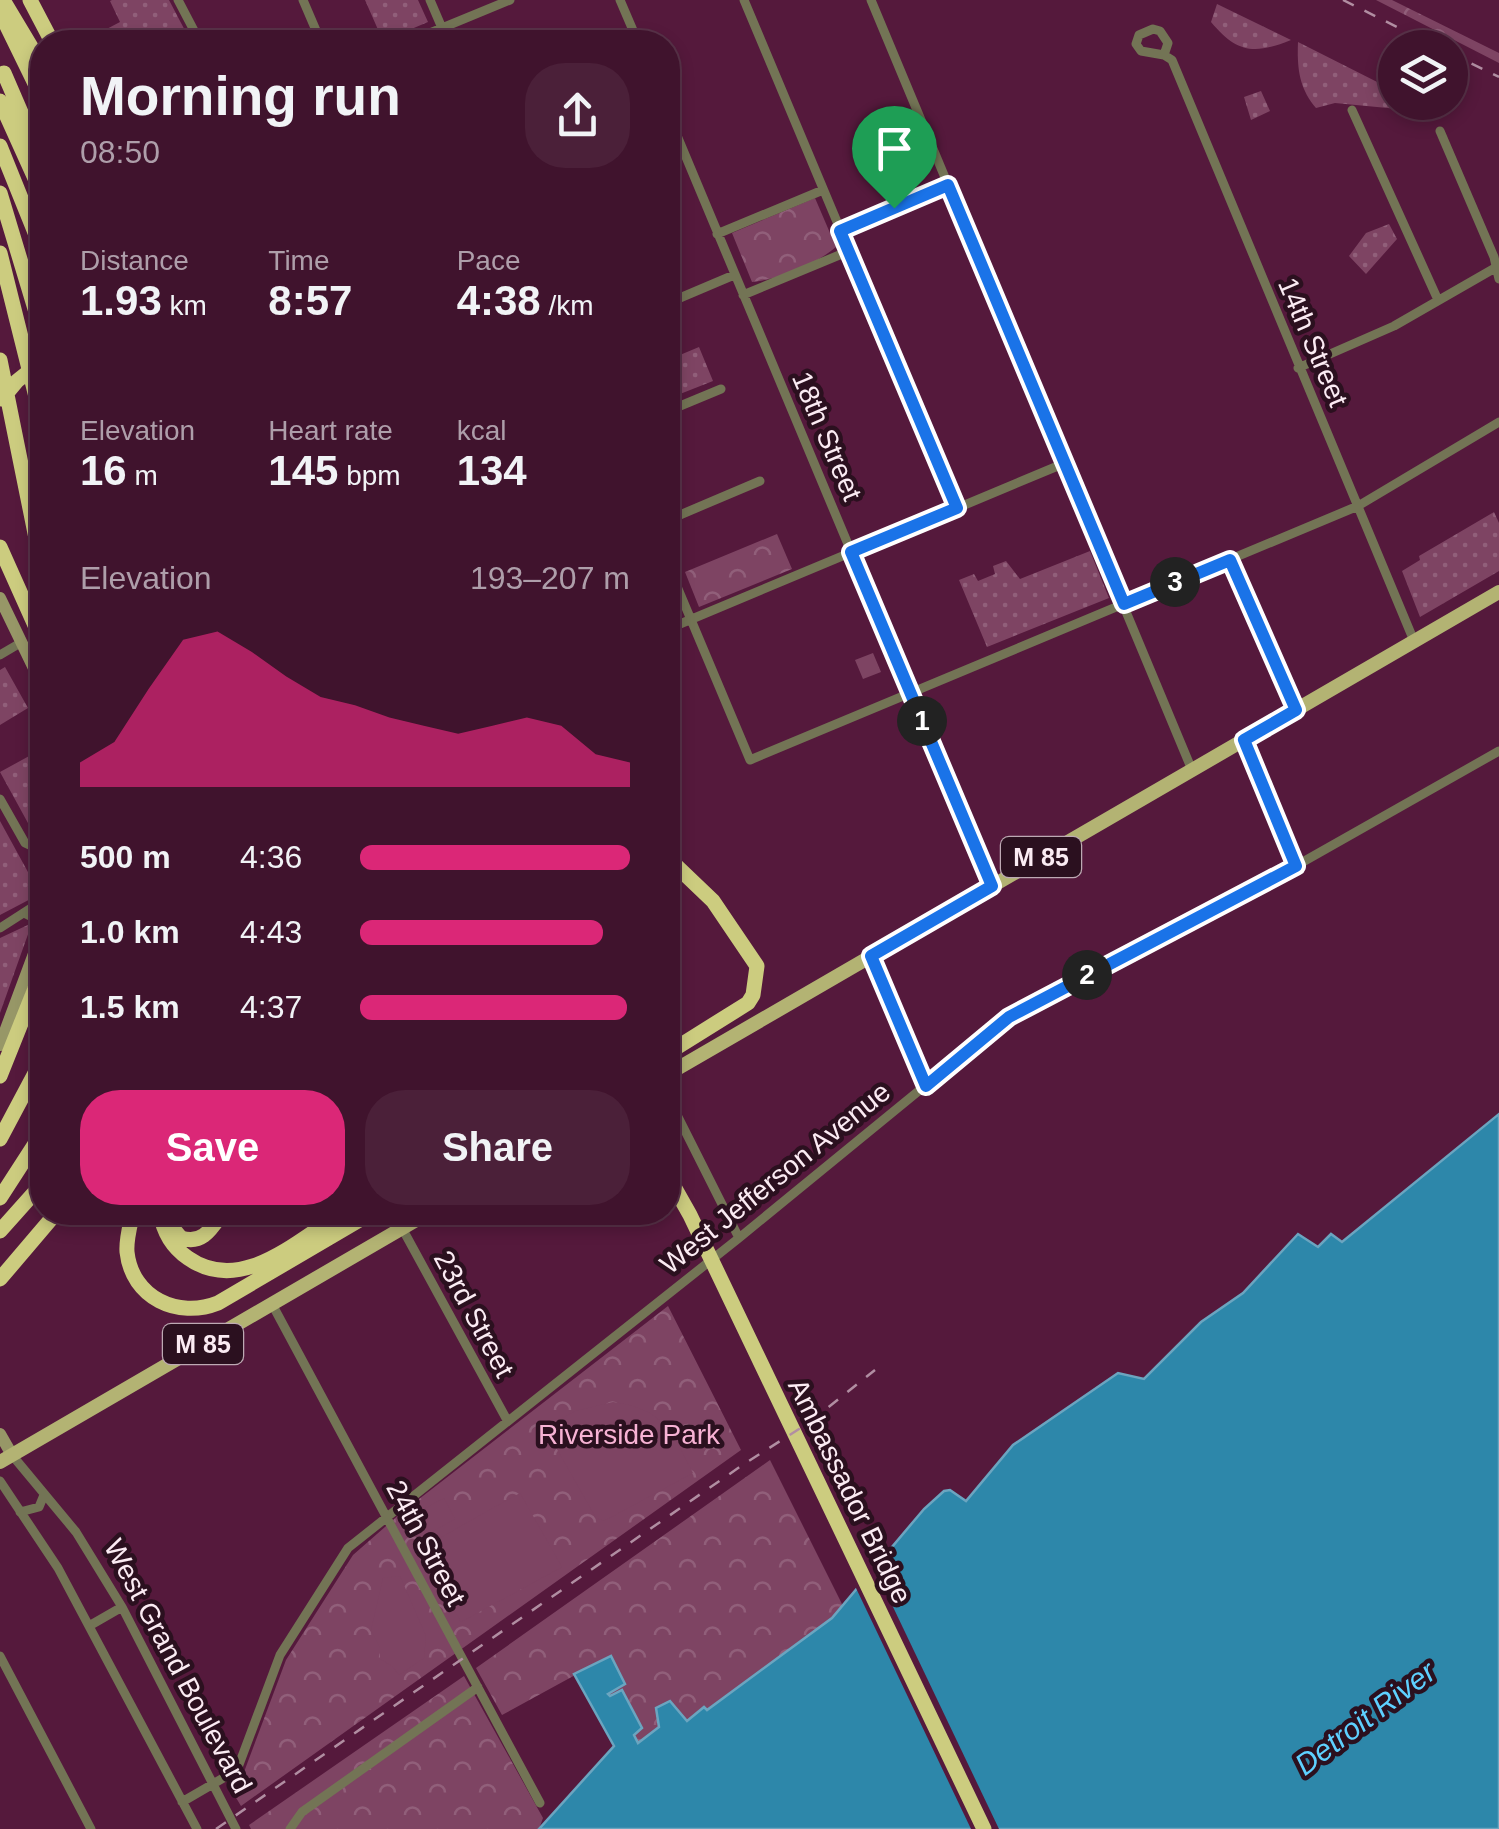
<!DOCTYPE html>
<meta charset="utf-8">
<style>
body{margin:0;font-family:Arial,sans-serif;background:#4b2039;color:#f1f3f6;height:100vh;display:flex;flex-direction:column;font-size:38px;white-space:nowrap}
*{box-sizing:border-box;margin:0}
p{font-size:32px;color:#ae9eaa}
.icon{flex:none;width:55px;height:55px;fill:none;stroke:currentColor;stroke-width:2;stroke-linecap:round;stroke-linejoin:round}
.map{position:relative;flex:1;overflow:hidden}
.details{position:absolute;left:30px;top:30px;width:650px;height:1195px;display:flex;flex-direction:column;background:#40132d;border-radius:40px;box-shadow:0 5px 15px #0003,0 0 0 2px #593249}
.details>*{flex:none}
.controls{position:absolute;left:1378px;top:30px;display:grid;gap:20px}
.controls a{display:grid;place-items:center;width:90px;height:90px;border-radius:50%;background:#40132d;box-shadow:0 5px 15px #0003,0 0 0 2px #593249;font-size:50px}
.pin{position:absolute;display:grid;place-items:center;width:85px;height:85px;color:#fff;margin:-102px -42px;border-radius:50% 50% 50% 0;rotate:-45deg;box-shadow:0 0 10px #0007}
.pin .icon{rotate:45deg}
.km{position:absolute;width:50px;height:50px;margin:-25px;border-radius:50%;background:#222;color:#fff;font-size:28px;line-height:50px;text-align:center}
.round{display:grid;place-items:center;flex:none;width:105px;height:105px;border-radius:40px;background:#4b2039}
.headline{display:flex;align-items:center;justify-content:space-between;height:170px;padding:0 50px}
h1{font-size:55px;font-weight:800;line-height:75px}
.figures{display:grid;grid-template-columns:repeat(3,1fr);gap:15px;height:170px;padding:10px 50px}
.figures div{display:grid;align-content:center}
.figures b{font-size:42px;font-weight:800}
.figures small{font-size:28px;font-weight:400}
.figures p{font-size:28px}
.chart{height:280px;padding:20px 50px}
.chart p{display:flex;justify-content:space-between}
.chart svg{width:100%;height:180px;margin-top:10px;fill:#db2777;opacity:.7}
.action{display:flex;gap:20px;margin-top:auto;padding:20px 50px}
.action a{flex:1;height:115px;border-radius:40px;background:#db2777;color:#fff;font-size:40px;font-weight:800;line-height:115px;text-align:center}
.action a+a{background:#4b2039;color:#f1f3f6}
ul{padding:0 50px;list-style:none;font-size:32px}
li{display:grid;grid-template-columns:160px 120px 1fr;align-items:center;height:75px}
li i{height:25px;border-radius:12px;background:#db2777}
.map>svg:first-child{display:block}
.grass{fill:url(#grass-dots)}
.park{fill:url(#park-crowns)}
.pitch{fill:#7e4463}
.water{fill:#2d87aa;stroke:#6ba5c0;stroke-width:2.5}
.pier{fill:#55193c}
.lines{fill:none;stroke-linecap:round;stroke-linejoin:round}
.street{stroke:#737455;stroke-width:9}
.secondary{stroke:#979767;stroke-width:12}
.primary{stroke:#b3b373;stroke-width:14}
.highway{stroke:#cccc7f;stroke-width:15}
.rail{stroke:#b18ea2;stroke-width:2.5;stroke-dasharray:12 12;stroke-linecap:butt}
.route-casing{stroke:#fff;stroke-width:20}
.route{stroke:#1a73e8;stroke-width:12}
.labels{text-anchor:middle;dominant-baseline:central;stroke-width:9;stroke-linejoin:round;paint-order:stroke}
.shield{fill:#2b101f;stroke:#bda9b3;stroke-width:2.5}
.shield-label{font-size:25px;font-weight:bold;fill:#fbebf3}
.street-label{font-size:28px;fill:#fbebf3;stroke:#2b101f}
.park-label{font-size:28px;fill:#f7b2d4;stroke:#2b101f}
.water-label{font-size:30px;font-style:italic;fill:#5ed0ff;stroke:#2b101f}
</style>
<div class="map">
<svg width="1499" height="1829" viewBox="0 0 1499 1829">
<defs>
<pattern id="grass-dots" width="8" height="8" patternUnits="userSpaceOnUse" patternTransform="scale(2.5)"><rect width="8" height="8" fill="#7e4463"/><path d="M2 2h.1M6 6h.1" fill="none" stroke="#915f7a" stroke-width="1.8" stroke-linecap="round"/></pattern>
<pattern id="park-crowns" width="20" height="18" patternUnits="userSpaceOnUse" patternTransform="scale(2.5)"><rect width="20" height="18" fill="#7e4463"/><path d="M2 6a3 3 0 1 1 6 0M12 15a3 3 0 1 1 6 0" fill="none" stroke="#915f7a"/></pattern>
</defs>
<rect width="100%" height="100%" fill="#55193c"/>
<path class="grass" d="M112 0H169L191 42H82L120 22 110 1Z
M365 0H418L428 22 383 41Z
M1217 4 1291 40C1254 55 1237 53 1211 22Z
M1298 42 1395 91V102L1419 103 1440 113 1335 103 1316 108C1299 88 1297 68 1298 42Z
M1261 91 1270 111 1251 120 1244 97Z
M1389 224 1397 239 1366 274 1349 256 1366 233Z
M699 347 713 381 680 394 668 360Z
M1494 512 1499 523V571L1420 617 1402 571 1420 560 1419 556Z
M1090 551 1109 598 987 647 959 580 974 574 978 581 995 574 993 566 1006 561 1020 579Z
M5 667 28 708 0 725V670Z
M42 749V836L34 834 0 772Z
M0 821 40 894 0 915Z
M32 923 0 1013V938Z"/>
<path class="park" d="M1376 0H1392L1499 53V63Z
M815 198 836 247C815 265 780 279 752 282L732 233Z
M777 534 792 569 699 607 685 572Z
M873 653 881 672 863 679 855 660Z
M668 1306 741 1450 241 1806 235 1796 286 1660 353 1555 401 1513Z
M770 1460 843 1606 832 1618 706 1711 703 1708 687 1721 670 1702 658 1719 660 1727 638 1744 621 1690 610 1697 608 1693 610 1656 502 1715 476 1668Z
M464 1676 543 1818 539 1829H251L249 1825Z"/>
<path class="pitch" d="M613 1402C663 1409 672 1431 693 1473L604 1521 596 1518 545 1428 575 1411Z
M520 1493 562 1567 461 1622 420 1549Z
M444 1498 455 1519 419 1539 407 1518Z
M400 1576 426 1636 424 1658 399 1675 392 1666 380 1659V1648L371 1630 383 1578Z"/>
<path class="water" d="M1499 1114V1829H539L614 1746 574 1674 611 1656 625 1684 608 1694 610 1696 622 1690 642 1728 634 1735 638 1743 659 1727 656 1708 670 1701 687 1721 704 1707 707 1710 832 1618 924 1509 944 1491 950 1490 966 1501 1013 1445 1118 1373 1144 1379 1201 1322 1243 1293 1298 1234 1318 1247 1331 1234 1342 1242Z"/>
<path class="pier" d="M873 1565 999 1829H971L855 1586Z"/>
<g class="lines">
<path class="street" d="M178 0 200 42
M303 0 321 42
M430 0 448 42
M620 0 638 42
M744 0 957 508
M871 0 1192 770
M408 42 510 0
M1164 55 1168 43 1160 31 1153 29 1139 35 1136 44 1141 51 1164 55 1172 60 1414 641
M1352 110 1438 300
M668 114 991 886
M1440 131 1494 257 1499 279
M840 231 948 185
M717 234 823 190
M743 295 849 251
M668 303 734 275
M1298 368 1394 326 1495 268
M668 411 721 389
M668 520 760 481
M1230 559 1296 709
M668 565 750 760 1358 506 1499 422
M668 629 1065 463
M0 655 22 642
M1244 740 1296 866
M0 799 25 843 42 851
M24 913 42 922
M0 928 42 901
M871 956 926 1086
M668 1097 739 1238
M402 1228 507 1420
M272 1304 540 1803
M12 1455 76 1532 122 1607 236 1829
M0 1481 58 1568 197 1829
M20 1512 39 1507 44 1495
M89 1626 122 1607
M0 1656 91 1829
M182 1802 237 1770 280 1655 348 1548 739 1238 1009 1017 1278 876 1499 751
M290 1829 302 1812 478 1687"/>
<path class="secondary" d="M0 598 42 685
M0 1045 42 932
M0 1434 12 1455"/>
<path class="primary" d="M668 1074 1499 592
M0 1462 430 1212"/>
<path class="highway" d="M3 0 42 65
M30 0 52 42
M0 12 42 98
M4 73 42 161
M0 101 42 194
M0 146 42 250
M0 193 42 332
M0 253 42 421
M0 360 42 568
M2 399 17 381 42 361
M0 547 42 641
M668 858 713 901 757 966 753 995 748 1003 668 1053
M0 1076 42 971
M0 1139 42 1060
M668 1176 690 1215 984 1829
M0 1198 42 1133
M133 1212C130 1226 126 1239 127 1252 132 1298 178 1319 218 1303L373 1212
M160 1212C163 1231 172 1247 188 1258 242 1296 298 1239 344 1212
M171 1226 181 1238C203 1245 211 1229 223 1212
M0 1231 42 1184
M0 1279 57 1212"/>
<path class="rail" d="M1343 0 1439 48
M1450 53 1499 77
M216 1829 744 1464 810 1422 875 1370"/>
</g>
<g class="lines">
<defs>
<path id="route" d="M948 185 1124 604 1230 560 1296 710 1244 740 1296 866 1009 1017 926 1086 871 956 992 886 851 552 957 508 840 231Z"/>
</defs>
<use href="#route" class="route-casing"/>
<use href="#route" class="route"/>
</g>
<g class="labels">
<g class="shield">
<rect x="1001" y="837" width="80" height="40" rx="8"/>
<rect x="163" y="1324" width="80" height="40" rx="8"/>
</g>
<g class="shield-label">
<text x="1041" y="857">M 85</text>
<text x="203" y="1344">M 85</text>
</g>
<g class="street-label">
<text transform="translate(1313 342) rotate(67)">14th Street</text>
<text transform="translate(827 436) rotate(67)">18th Street</text>
<text transform="translate(775 1178) rotate(-39)">West Jefferson Avenue</text>
<text transform="translate(474 1314) rotate(62)">23rd Street</text>
<text transform="translate(850 1491) rotate(64)">Ambassador Bridge</text>
<text transform="translate(426 1543) rotate(62)">24th Street</text>
<text transform="translate(178 1666) rotate(62)">West Grand Boulevard</text>
</g>
<g class="park-label">
<text x="629" y="1434">Riverside Park</text>
</g>
<g class="water-label">
<text transform="translate(1365 1718) rotate(-37)">Detroit River</text>
</g>
</g>
</svg>
<div class="controls">
<a><svg class="icon" aria-label="layers" viewBox="0 0 24 24"><path d="M12 4l9 5-9 5-9-5zM3 14l9 5 9-5"/></svg></a>
</div>
<div class="pin" style="left:894px;top:208px;background:#1e9e55"><svg class="icon" aria-label="arrive" viewBox="0 0 24 24"><path d="M6 21V4h12l-3 4 3 4H6"/></svg></div>
<b class="km" style="left:922px;top:721px">1</b>
<b class="km" style="left:1087px;top:975px">2</b>
<b class="km" style="left:1175px;top:582px">3</b>
<section class="details">
<div class="headline"><div><h1>Morning run</h1><p>08:50</p></div><a class="round"><svg class="icon" aria-label="share" viewBox="0 0 24 24"><path d="M12 15V3M7 8l5-5 5 5M5 13v7h14v-7"/></svg></a></div>
<div class="figures">
<div><p>Distance</p><b>1.93<small> km</small></b></div>
<div><p>Time</p><b>8:57</b></div>
<div><p>Pace</p><b>4:38<small> /km</small></b></div>
</div>
<div class="figures">
<div><p>Elevation</p><b>16<small> m</small></b></div>
<div><p>Heart rate</p><b>145<small> bpm</small></b></div>
<div><p>kcal</p><b>134</b></div>
</div>
<div class="chart"><p><span>Elevation</span>193–207 m</p>
<svg viewBox="0 0 160 44" preserveAspectRatio="none"><path d="M0 44V38L10 33L20 20L30 8L40 6L50 11L60 17L70 22L80 24L90 27L100 29L110 31L120 29L130 27L140 29L150 36L160 38V44z"/></svg>
</div>
<ul>
<li><b>500 m</b>4:36<i style="width:100%"></i></li>
<li><b>1.0 km</b>4:43<i style="width:90%"></i></li>
<li><b>1.5 km</b>4:37<i style="width:99%"></i></li>
</ul>
<div class="action"><a>Save</a><a>Share</a></div>
</section>
</div>
